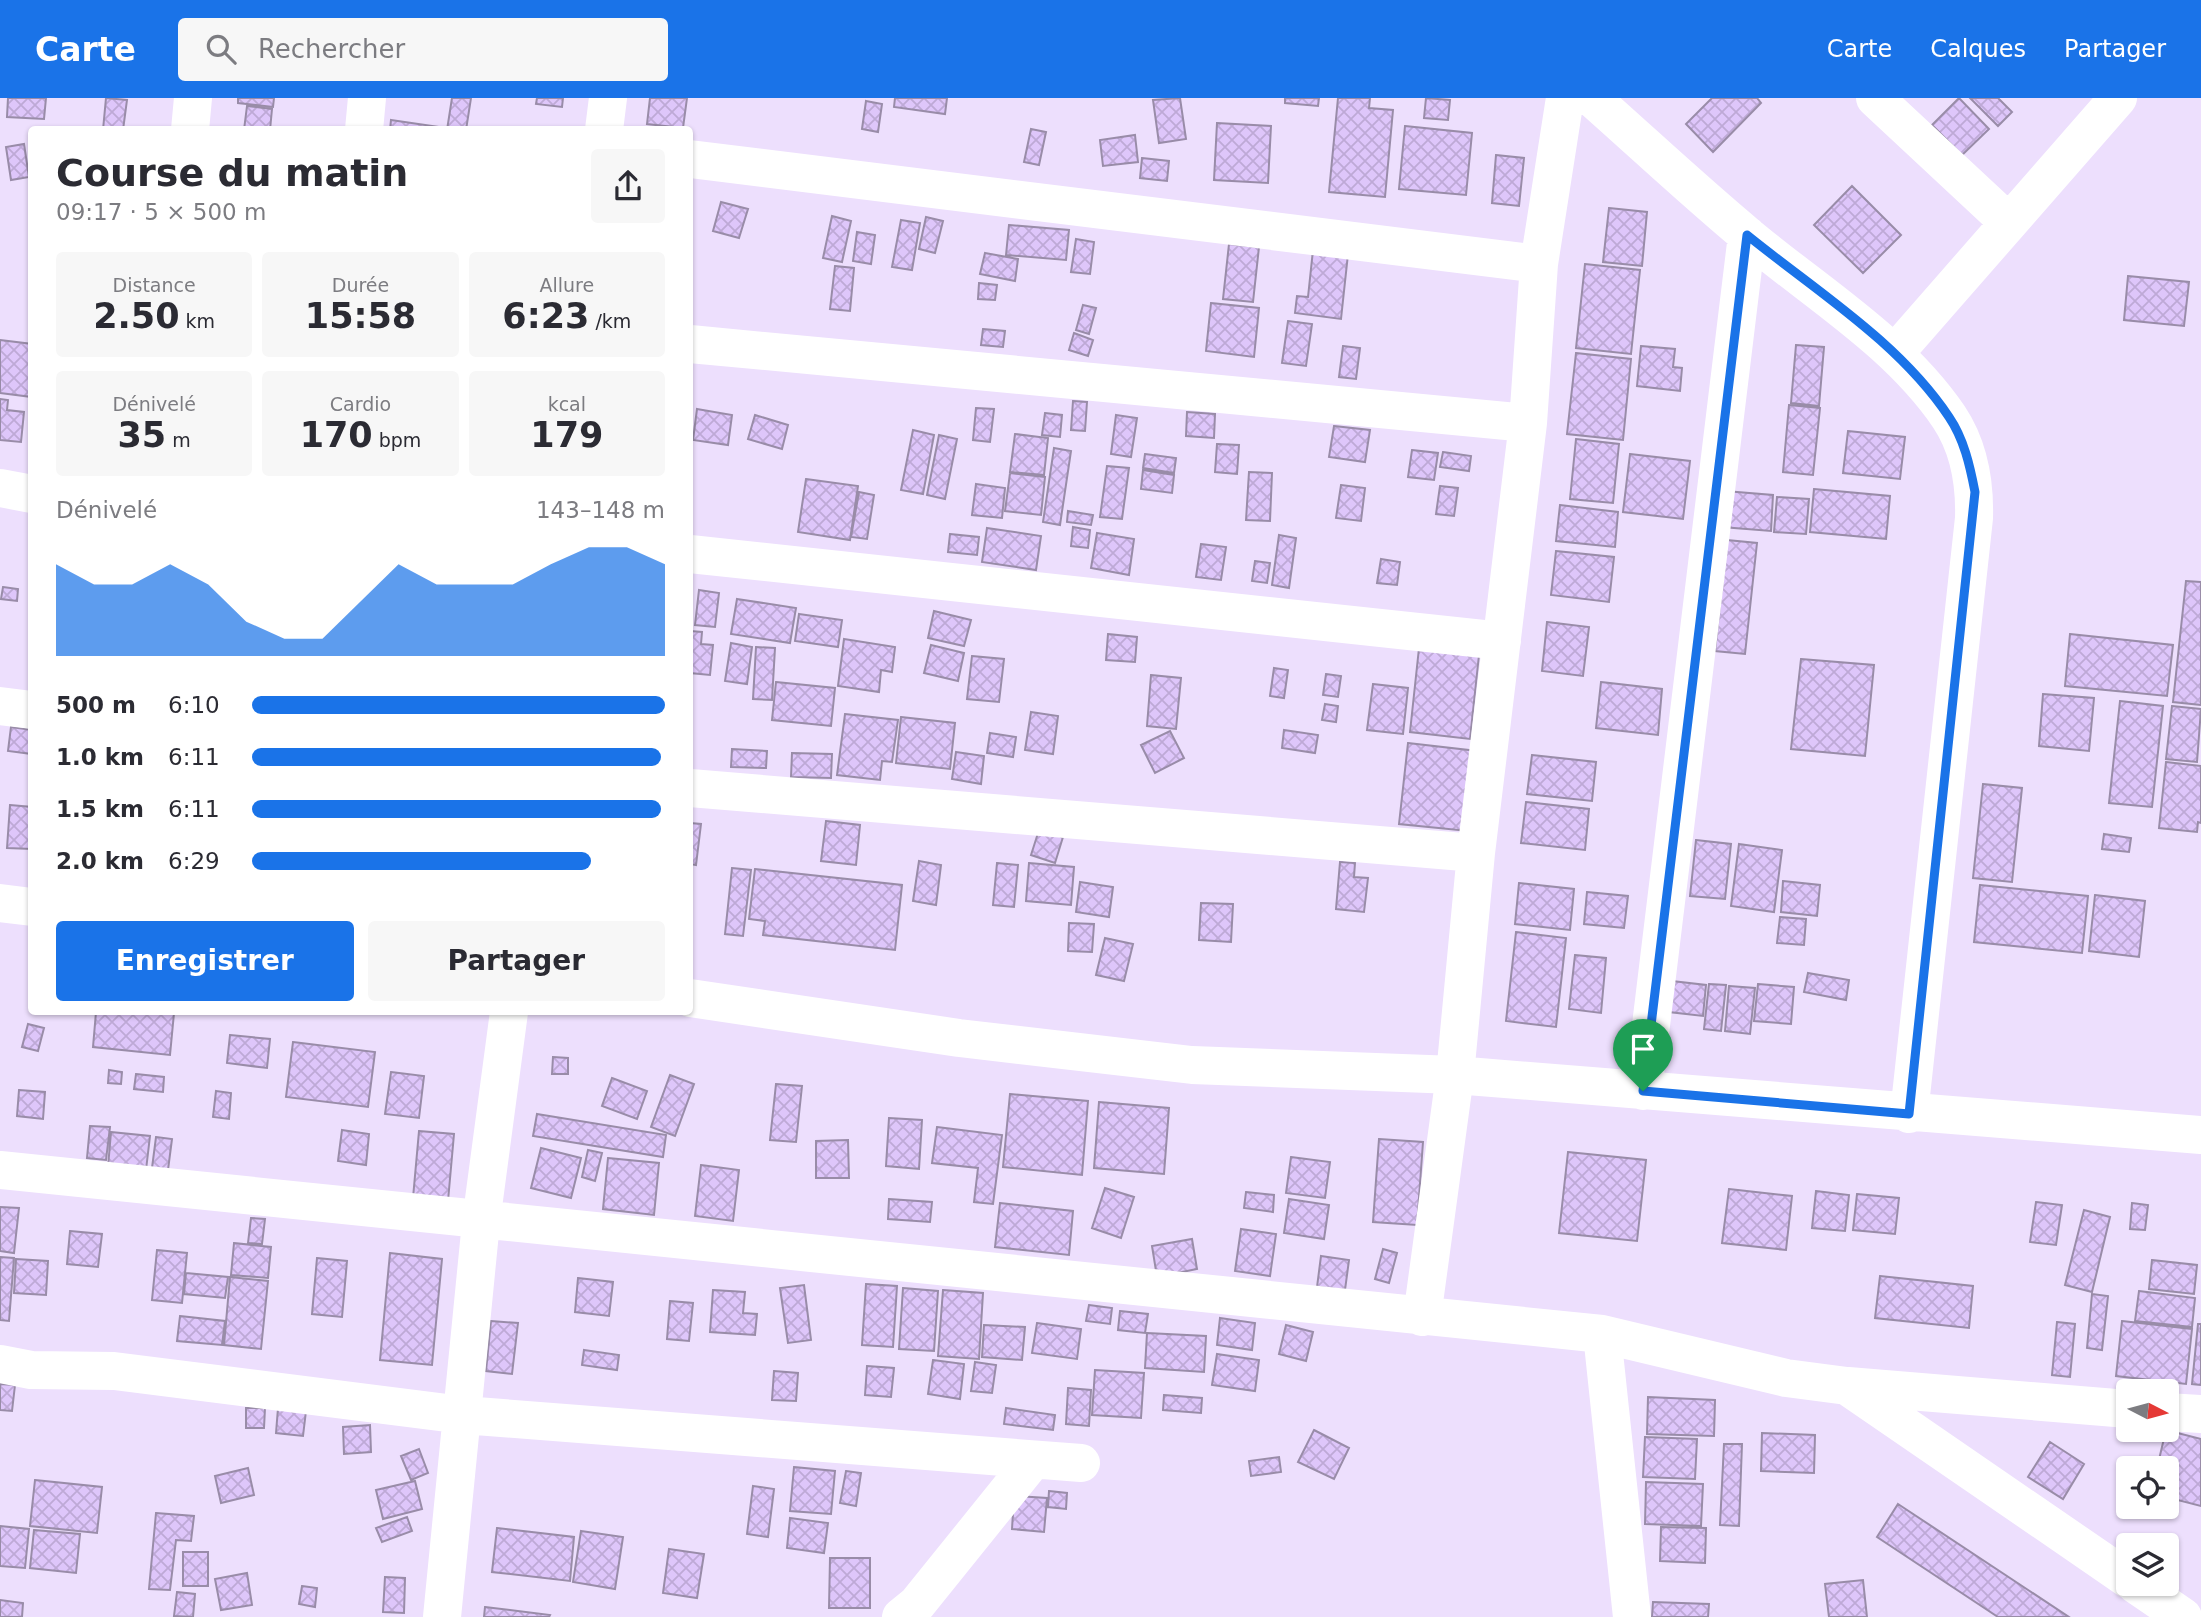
<!DOCTYPE html>
<html lang="fr">
<meta charset="utf-8">
<style>
body{margin:0;font-family:"DejaVu Sans",sans-serif;background:#f7f7f7;color:#2b2b33;height:100vh;display:flex;flex-direction:column;font-size:26px;white-space:nowrap}
*{box-sizing:border-box;margin:0}
p{font-size:23px;color:#7c7c81}
.icon{flex:none;width:38px;height:38px;fill:none;stroke:currentColor;stroke-width:2;stroke-linecap:round;stroke-linejoin:round}
.map{position:relative;flex:1;overflow:hidden}
.panel{position:absolute;left:28px;top:28px;width:665px;height:889px;display:flex;flex-direction:column;background:#fff;border-radius:7px;box-shadow:0 2px 5px #0004}
.panel>*{flex:none}
.needle{width:46px;rotate:96deg}
.buttons{position:absolute;left:2116px;top:1281px;display:grid;gap:14px}
.buttons a{display:grid;place-items:center;width:63px;height:63px;border-radius:7px;background:#fff;box-shadow:0 2px 5px #0004;font-size:35px}
.pin{position:absolute;display:grid;place-items:center;width:60px;height:60px;color:#fff;margin:-72px -30px;border-radius:50% 50% 50% 0;rotate:-45deg;box-shadow:0 0 7px #0007}
.pin .icon{rotate:45deg}
.round{display:grid;place-items:center;flex:none;width:74px;height:74px;border-radius:7px;background:#f7f7f7}
.summary{display:flex;align-items:center;justify-content:space-between;height:119px;padding:0 28px}
h1{font-size:38px;font-weight:600;line-height:52px}
.metrics{display:grid;grid-template-columns:repeat(3,1fr);gap:10px;height:119px;padding:7px 28px}
.metrics div{display:grid;align-content:center;border-radius:7px;background:#f7f7f7;text-align:center}
.metrics b{font-size:35px;font-weight:600}
.metrics small{font-size:19px;font-weight:400}
.metrics p{font-size:19px}
.chart{height:196px;padding:14px 28px}
.chart p{display:flex;justify-content:space-between}
.chart svg{width:100%;height:126px;margin-top:7px;fill:#1a73e8;opacity:.7}
.action{display:flex;gap:14px;margin-top:auto;padding:14px 28px}
.action a{flex:1;height:80px;border-radius:7px;background:#1a73e8;color:#fff;font-size:28px;font-weight:600;line-height:80px;text-align:center}
.action a+a{background:#f7f7f7;color:#2b2b33}
ul{padding:0 28px;list-style:none;font-size:23px}
li{display:grid;grid-template-columns:112px 84px 1fr;align-items:center;height:52px}
li i{height:18px;border-radius:9px;background:#1a73e8}
header{display:flex;align-items:center;gap:42px;box-sizing:border-box;height:98px;padding:0 35px;background:#1a73e8;color:#fff}
header strong{font-size:33px}
nav{display:flex;gap:38px;margin-inline-start:auto;font-size:24px}
.search{width:490px;height:63px;background:#f7f7f7;display:flex;align-items:center;gap:18px;box-sizing:border-box;padding:0 24px;border-radius:7px;color:#7c7c81;font-size:26px}
.map>svg:first-child{display:block}
.building{fill:url(#building-cross-hatch);stroke:#998ca8;stroke-width:2}
.lines{fill:none;stroke-linecap:round;stroke-linejoin:round}
.minor{stroke:#fff;stroke-width:38}
.route-casing{stroke:#fff;stroke-width:14}
.route{stroke:#1a73e8;stroke-width:9}
</style>
<header>
<strong>Carte</strong>
<div class="search"><svg class="icon" aria-label="search" viewBox="0 0 24 24"><circle cx="10" cy="10" r="6"/><path d="M15 15l6 6"/></svg>Rechercher</div>
<nav><a>Carte</a><a>Calques</a><a>Partager</a></nav>
</header>
<div class="map">
<svg width="2201" height="1519" viewBox="0 0 2201 1519">
<defs>
<pattern id="building-cross-hatch" width="8" height="8" patternUnits="userSpaceOnUse" patternTransform="scale(1.75)"><rect width="8" height="8" fill="#dec6fa"/><path d="M0 0l8 8M0 8l8-8" fill="none" stroke="#bea9d6"/></pattern>
</defs>
<rect width="100%" height="100%" fill="#eddffd"/>
<path class="building" d="M8 0H46L44 21 7 19Z
M106 0 127 2 123 32H103Z
M238 0H274L273 9 238 5Z
M452 0H471L466 32H447Z
M537 0H563L562 9 536 6Z
M650 0H687L683 30 647 26Z
M895 0H947L945 16 894 9Z
M1180 0 1186 41 1159 45 1153 2Z
M1285 0H1319L1318 8 1285 5Z
M1338 0H1370L1369 10 1393 12 1385 99 1329 94Z
M1426 0 1450 2 1448 22 1424 20Z
M1712 0H1757L1761 5 1713 54 1686 26Z
M1959 0 1989 31 1962 57 1932 27Z
M1970 0H1998L2012 14 1998 28Z
M866 3 882 6 878 34 862 31Z
M247 8 272 11 270 32H244Z
M391 22 446 30 445 32H390Z
M1217 25 1271 28 1268 85 1214 82Z
M1405 28 1472 35 1466 97 1399 91Z
M1031 31 1046 34 1039 67 1024 64Z
M1135 37 1138 64 1103 68 1100 42Z
M24 46 29 79 11 82 6 49Z
M1496 57 1524 60 1519 108 1492 105Z
M1142 60 1169 63 1167 83 1140 80Z
M1852 88 1901 137 1863 175 1814 127Z
M721 104 748 111 739 140 713 133Z
M1609 110 1647 114 1642 168 1603 164Z
M832 118 851 123 842 164 823 160Z
M926 119 943 123 935 155 919 151Z
M901 122 920 125 912 172 892 169Z
M1009 127 1069 132 1066 162 1006 157Z
M857 134 875 137 871 166 853 163Z
M1076 141 1094 144 1090 176 1071 174Z
M1229 146 1259 149 1253 204 1223 201Z
M1313 152 1348 156 1341 221 1295 215 1297 198 1308 199Z
M985 155 1018 161 1015 183 980 176Z
M1585 166 1640 172 1631 256 1576 250Z
M835 168 854 170 850 213 830 211Z
M2128 178 2189 184 2184 228 2124 222Z
M979 185 997 187 995 202 978 201Z
M1211 205 1259 210 1254 259 1206 253Z
M1083 207 1096 210 1089 236 1076 232Z
M1288 223 1312 226 1306 268 1282 265Z
M983 231 1005 233 1003 249 981 247Z
M1074 235 1093 242 1088 258 1069 252Z
M0 242 32 246V299L0 295Z
M1796 247 1824 249 1819 308 1791 305Z
M1343 248 1360 250 1356 281 1339 279Z
M1641 248 1675 251 1673 269 1682 270 1680 293 1637 288Z
M1576 255 1631 261 1623 342 1567 336Z
M0 301 8 302 7 312 24 314 21 344 0 342Z
M1073 303 1087 304 1085 333 1071 332Z
M1789 307 1820 310 1813 377 1783 374Z
M976 310 994 311 990 344 973 342Z
M697 311 732 317 728 347 693 342Z
M1187 314 1215 316 1214 340 1186 338Z
M1045 315 1062 317 1060 339 1042 337Z
M755 317 788 327 782 351 748 341Z
M1116 317 1137 320 1131 359 1111 356Z
M1334 328 1370 332 1365 364 1329 359Z
M913 332 934 337 923 396 901 392Z
M1848 333 1905 339 1900 381 1843 375Z
M1015 336 1048 340 1044 377 1010 374Z
M939 337 957 341 945 401 927 397Z
M1576 341 1619 346 1613 405 1570 401Z
M1217 346 1239 347 1237 376 1215 374Z
M1054 350 1071 353 1060 427 1043 424Z
M1412 352 1438 355 1434 382 1408 379Z
M1443 354 1471 358 1469 373 1440 369Z
M1145 356 1176 360 1174 375 1143 370Z
M1630 356 1690 363 1683 421 1623 414Z
M1107 368 1129 370 1122 421 1100 419Z
M1143 372 1174 377 1172 395 1141 391Z
M1249 374 1272 375 1270 423 1246 422Z
M1010 375 1045 379 1041 417 1005 413Z
M806 381 858 388 850 442 798 434Z
M976 386 1005 390 1002 420 972 417Z
M1341 387 1365 390 1361 423 1336 420Z
M1440 388 1458 390 1454 418 1436 416Z
M1814 391 1890 398 1886 441 1810 434Z
M1725 393 1773 397 1771 433 1722 429Z
M859 394 874 397 867 441 851 439Z
M1777 399 1809 401 1806 436 1774 434Z
M1560 407 1618 414 1615 449 1556 443Z
M1068 413 1093 417 1091 427 1067 424Z
M1073 429 1090 432 1088 450 1071 448Z
M987 430 1041 438 1036 472 982 464Z
M1097 435 1134 441 1129 477 1091 470Z
M950 436 979 439 977 457 948 454Z
M1279 437 1296 440 1289 490 1272 487Z
M1727 442 1757 445 1745 556 1715 553Z
M1201 446 1226 449 1221 482 1196 479Z
M1556 453 1614 459 1609 504 1551 497Z
M1381 461 1400 464 1397 487 1377 485Z
M1255 463 1270 465 1267 485 1252 483Z
M2186 483 2201 484V607L2173 604Z
M3 489 18 491 17 503 1 501Z
M699 492 719 495 715 529 695 527Z
M737 501 796 510 790 545 731 536Z
M934 513 971 522 964 548 928 540Z
M799 516 842 522 838 549 795 543Z
M1547 524 1589 529 1583 578 1542 573Z
M690 533 702 534 701 546 713 547 710 577 690 575Z
M1108 536 1137 539 1135 564 1106 562Z
M2070 536 2173 547 2167 598 2065 588Z
M844 541 895 549 892 574 881 572 879 594 838 588Z
M731 545 752 549 747 586 725 583Z
M931 547 964 555 958 583 924 575Z
M756 549 775 550 772 602 753 601Z
M1419 550 1479 557 1470 641 1410 634Z
M972 558 1004 561 999 604 967 601Z
M1801 561 1874 567 1865 658 1791 651Z
M1274 570 1288 572 1284 600 1270 598Z
M1326 576 1341 578 1338 599 1323 597Z
M1151 577 1181 580 1176 631 1147 628Z
M776 584 835 590 831 628 772 622Z
M1601 584 1662 591 1658 637 1596 630Z
M1373 586 1408 590 1403 636 1367 632Z
M2043 596 2094 600 2089 653 2039 648Z
M2120 603 2163 608 2152 709 2109 705Z
M1325 606 1338 608 1336 624 1322 622Z
M2172 608 2201 611 2197 664 2166 661Z
M1031 614 1058 618 1053 656 1025 652Z
M845 616 898 622 892 664 882 663 880 682 837 677Z
M901 619 955 625 950 671 896 665Z
M11 629 32 632V656L8 653Z
M1284 632 1318 637 1315 655 1282 650Z
M1170 633 1184 660 1155 675 1141 647Z
M990 635 1016 639 1013 659 987 655Z
M1408 645 1477 653 1468 733 1399 726Z
M732 651 767 653 766 670 731 669Z
M956 654 984 658 981 686 952 681Z
M792 655 832 656 831 680 791 679Z
M1532 657 1596 664 1592 703 1527 696Z
M2166 664 2201 668V725L2198 724 2197 734 2159 730Z
M1983 686 2022 690 2012 784 1973 780Z
M1526 704 1589 711 1585 752 1521 745Z
M10 707 32 709V751L7 750Z
M826 723 860 727 856 767 821 763Z
M690 725 701 726 696 767 690 766Z
M1039 732 1063 739 1055 765 1031 757Z
M2104 736 2131 740 2129 754 2102 751Z
M1696 742 1731 746 1725 801 1690 798Z
M1739 746 1782 752 1774 814 1731 808Z
M919 763 941 767 936 807 913 803Z
M1340 764 1355 765 1354 779 1368 780 1364 814 1336 811Z
M997 765 1018 767 1014 809 993 807Z
M1029 765 1074 769 1071 807 1026 803Z
M732 770 751 772 743 838 725 836Z
M755 771 902 787 895 852 763 837 765 823 749 821Z
M1783 783 1820 787 1817 818 1781 814Z
M1080 784 1113 789 1109 819 1076 814Z
M1519 785 1574 791 1570 832 1515 826Z
M1980 787 2088 798 2082 855 1974 844Z
M1587 794 1628 798 1624 830 1584 826Z
M2095 797 2145 803 2139 859 2089 853Z
M1201 805 1233 806 1231 844 1199 842Z
M1780 819 1806 821 1804 847 1777 845Z
M1069 825 1094 826 1092 854 1068 853Z
M1516 834 1566 840 1556 929 1506 923Z
M1105 840 1133 846 1124 883 1096 877Z
M1575 857 1606 860 1601 915 1569 911Z
M1808 875 1849 882 1846 902 1804 894Z
M1672 883 1706 887 1703 918 1669 914Z
M1709 886 1726 887 1721 933 1704 931Z
M1758 886 1794 889 1791 926 1754 923Z
M1729 888 1755 890 1750 936 1725 933Z
M96 914 174 915 170 957 93 949Z
M28 926 44 930 38 953 22 949Z
M230 937 270 941 267 970 227 965Z
M293 944 375 954 368 1009 286 999Z
M553 959 568 960V976H552Z
M109 972 122 974 121 986 108 985Z
M391 974 424 978 419 1020 385 1016Z
M136 976 164 979 163 994 134 991Z
M670 977 694 986 675 1038 651 1029Z
M612 980 647 993 637 1021 602 1008Z
M776 986 802 988 796 1044 770 1042Z
M19 992 45 994 43 1021 17 1018Z
M216 993 231 995 229 1021 213 1019Z
M1010 996 1088 1003 1082 1077 1003 1069Z
M1099 1004 1169 1010 1164 1076 1094 1070Z
M537 1016 666 1037 663 1059 533 1038Z
M889 1020 922 1022 919 1071 886 1068Z
M90 1028 110 1029 106 1062 87 1060Z
M937 1029 1002 1037 993 1106 974 1104 978 1070 932 1065Z
M342 1032 369 1036 366 1067 338 1063Z
M419 1033 454 1036 448 1103 413 1100Z
M111 1034 150 1038 146 1072 108 1069Z
M156 1039 172 1041 168 1072 152 1070Z
M1379 1041 1423 1044 1417 1127 1373 1124Z
M848 1042 849 1080H816V1043Z
M541 1050 581 1060 571 1100 531 1090Z
M588 1052 602 1055 595 1083 582 1079Z
M1568 1054 1646 1062 1637 1143 1559 1135Z
M1291 1059 1330 1064 1325 1100 1286 1095Z
M608 1060 659 1065 654 1117 603 1111Z
M701 1067 739 1072 733 1123 695 1118Z
M1105 1090 1134 1099 1121 1140 1092 1130Z
M1729 1091 1792 1098 1786 1152 1722 1145Z
M1816 1093 1849 1097 1845 1133 1812 1130Z
M1246 1094 1274 1097 1273 1114 1244 1110Z
M1857 1096 1899 1100 1895 1136 1853 1132Z
M889 1101 932 1104 930 1124 888 1121Z
M1289 1101 1329 1107 1324 1141 1284 1135Z
M2036 1104 2062 1107 2056 1147 2030 1144Z
M1000 1105 1073 1113 1069 1157 995 1149Z
M2132 1105 2148 1107 2145 1132 2130 1131Z
M0 1109 19 1110 14 1155 0 1153Z
M2084 1112 2110 1119 2092 1194 2065 1187Z
M251 1120 265 1121 262 1146 248 1145Z
M1241 1131 1276 1136 1270 1178 1235 1173Z
M70 1133 102 1136 98 1169 67 1166Z
M1192 1141 1197 1171 1157 1179 1152 1148Z
M234 1145 271 1149 268 1180 231 1177Z
M1383 1151 1397 1155 1389 1185 1375 1181Z
M157 1152 187 1155 182 1205 152 1202Z
M390 1155 442 1161 432 1267 380 1262Z
M1321 1158 1349 1162 1345 1192 1317 1189Z
M0 1159 14 1160 9 1223 0 1222Z
M317 1160 347 1163 342 1219 312 1216Z
M16 1161 48 1163 46 1197 14 1195Z
M2152 1162 2197 1167 2194 1196 2149 1191Z
M186 1175 228 1179 225 1200 184 1196Z
M1880 1178 1973 1188 1969 1230 1875 1220Z
M230 1179 268 1183 261 1251 224 1247Z
M578 1180 613 1184 609 1218 575 1214Z
M866 1186 897 1188 893 1249 862 1247Z
M804 1187 811 1242 788 1245 780 1190Z
M903 1190 938 1193 934 1253 899 1251Z
M713 1192 745 1194 743 1215 757 1216 755 1237 710 1234Z
M943 1192 983 1195 979 1261 938 1258Z
M2139 1193 2195 1200 2192 1229 2135 1223Z
M2092 1196 2108 1198 2102 1252 2087 1250Z
M670 1203 693 1205 689 1243 667 1241Z
M1089 1207 1112 1210 1110 1226 1086 1223Z
M1120 1213 1148 1216 1145 1235 1118 1232Z
M180 1218 225 1223 222 1247 177 1243Z
M1220 1220 1255 1225 1252 1252 1217 1247Z
M491 1223 518 1225 512 1276 486 1273Z
M2122 1223 2192 1231 2186 1286 2116 1278Z
M2057 1224 2075 1226 2070 1279 2052 1277Z
M1037 1225 1081 1231 1077 1261 1032 1255Z
M2198 1226H2201V1287L2192 1286Z
M984 1227 1025 1229 1022 1262 982 1259Z
M1286 1227 1313 1234 1306 1263 1279 1256Z
M1147 1235 1206 1238 1204 1274 1145 1270Z
M584 1252 619 1257 617 1272 582 1267Z
M1217 1256 1259 1262 1255 1293 1212 1287Z
M933 1262 964 1266 960 1301 928 1296Z
M975 1264 996 1267 992 1295 971 1293Z
M867 1268 894 1270 891 1299 865 1297Z
M1095 1272 1144 1275 1141 1320 1092 1317Z
M774 1273 798 1275 796 1303 772 1302Z
M0 1286 15 1287 12 1313 0 1312Z
M1068 1290 1091 1292 1089 1328 1066 1326Z
M1164 1297 1202 1300 1201 1315 1163 1312Z
M1648 1299 1715 1302 1714 1338 1647 1336Z
M246 1310H265L264 1330H246Z
M278 1310 306 1313 303 1338 276 1335Z
M1006 1310 1055 1317 1053 1332 1004 1326Z
M370 1327 371 1354 344 1356 343 1329Z
M1314 1332 1349 1350 1334 1381 1298 1364Z
M2166 1332 2201 1341V1408L2166 1399V1370H2157Z
M1762 1335 1815 1337 1814 1375 1761 1373Z
M1645 1339 1697 1341 1695 1381 1643 1379Z
M2050 1344 2084 1366 2063 1401 2028 1379Z
M1724 1346H1742L1739 1428 1720 1427Z
M419 1351 428 1375 411 1382 401 1358Z
M1279 1359 1281 1374 1251 1378 1249 1363Z
M794 1369 835 1373 831 1416 790 1413Z
M248 1370 254 1397 221 1405 215 1378Z
M846 1373 861 1375 856 1408 840 1405Z
M35 1382 102 1389 97 1435 30 1428Z
M415 1383 422 1411 383 1421 376 1392Z
M1646 1384 1703 1386 1701 1428 1645 1426Z
M753 1388 774 1391 768 1439 747 1436Z
M1049 1393 1067 1395 1066 1411 1048 1409Z
M1014 1398 1047 1400 1044 1434 1012 1431Z
M1898 1406 2069 1519H1998L1877 1439Z
M156 1415 194 1418 191 1443 176 1442 170 1492 149 1491Z
M407 1419 412 1433 382 1444 376 1430Z
M790 1420 828 1425 824 1455 787 1450Z
M0 1428 29 1431 25 1470 0 1468Z
M1661 1429 1706 1430 1705 1465 1660 1463Z
M497 1430 574 1439 570 1483 492 1474Z
M34 1432 80 1436 76 1475 30 1470Z
M581 1433 623 1439 615 1491 573 1484Z
M669 1451 704 1456 697 1500 663 1495Z
M183 1454H208V1488H183Z
M830 1460H870V1510H829Z
M247 1475 252 1507 221 1512 215 1481Z
M385 1479 405 1480 404 1515 383 1514Z
M1863 1482 1867 1519H1829L1825 1486Z
M302 1488 317 1490 315 1509 299 1506Z
M177 1494 195 1496 193 1519 174 1518Z
M0 1502 23 1505 22 1519H0Z
M1653 1504 1709 1506 1708 1519H1652Z
M485 1509 550 1517 549 1519H484Z"/>
<g class="lines">
<path class="minor" d="M1592 0C1644 46 1695 94 1748 138 1816 195 1898 244 1949 319 1969 349 1975 385 1974 420L1909 1016
M1875 0 2008 124
M190 32 193 0
M364 32 367 0
M604 32 608 0
M690 61 1539 166
M690 246 1528 325
M1895 255 2118 0
M0 390 32 396
M690 456 1502 543
M0 608 32 612
M690 690 1476 755
M0 805 32 809
M690 900 959 940 1192 967 1455 977 2201 1037
M1643 993 1747 137
M0 1072 1602 1236 1786 1280 1847 1288 2128 1481
M1422 1219 1455 977 1476 755 1528 325 1539 166 1565 0
M1602 1236 1632 1519
M0 1266 31 1272 114 1273 463 1317 1081 1365
M1848 1288 2128 1311
M2166 1314 2201 1316
M2135 1486 2183 1519
M442 1519 481 1124 509 914
M901 1519 917 1506 1033 1362"/>
</g>
<g class="lines">
<defs>
<path id="route" d="M1747 137C1816 193 1899 244 1949 319 1964 341 1970 368 1975 394L1909 1016 1643 993Z"/>
</defs>
<use href="#route" class="route-casing"/>
<use href="#route" class="route"/>
</g>
</svg>
<div class="buttons">
<a><svg class="needle" viewBox="-14 -14 28 28"><path d="M0-13l5 13h-10z" fill="#e53935"/><path d="M0 13l5-13h-10z" fill="#7c7c81"/></svg></a>
<a><svg class="icon" aria-label="locate" viewBox="0 0 24 24"><circle cx="12" cy="12" r="6"/><path d="M12 2v4M12 18v4M2 12h4M18 12h4"/></svg></a>
<a><svg class="icon" aria-label="layers" viewBox="0 0 24 24"><path d="M12 4l9 5-9 5-9-5zM3 14l9 5 9-5"/></svg></a>
</div>
<div class="pin" style="left:1643px;top:993px;background:#1e9e55"><svg class="icon" aria-label="arrive" viewBox="0 0 24 24"><path d="M6 21V4h12l-3 4 3 4H6"/></svg></div>
<section class="panel">
<div class="summary"><div><h1>Course du matin</h1><p>09:17 · 5 × 500 m</p></div><a class="round"><svg class="icon" aria-label="share" viewBox="0 0 24 24"><path d="M12 15V3M7 8l5-5 5 5M5 13v7h14v-7"/></svg></a></div>
<div class="metrics">
<div><p>Distance</p><b>2.50<small> km</small></b></div>
<div><p>Durée</p><b>15:58</b></div>
<div><p>Allure</p><b>6:23<small> /km</small></b></div>
</div>
<div class="metrics">
<div><p>Dénivelé</p><b>35<small> m</small></b></div>
<div><p>Cardio</p><b>170<small> bpm</small></b></div>
<div><p>kcal</p><b>179</b></div>
</div>
<div class="chart"><p><span>Dénivelé</span>143–148 m</p>
<svg viewBox="0 0 160 44" preserveAspectRatio="none"><path d="M0 44V12L10 19L20 19L30 12L40 19L50 32L60 38L70 38L80 25L90 12L100 19L110 19L120 19L130 12L140 6L150 6L160 12V44z"/></svg>
</div>
<ul>
<li><b>500 m</b>6:10<i style="width:100%"></i></li>
<li><b>1.0 km</b>6:11<i style="width:99%"></i></li>
<li><b>1.5 km</b>6:11<i style="width:99%"></i></li>
<li><b>2.0 km</b>6:29<i style="width:82%"></i></li>
</ul>
<div class="action"><a>Enregistrer</a><a>Partager</a></div>
</section>
</div>
